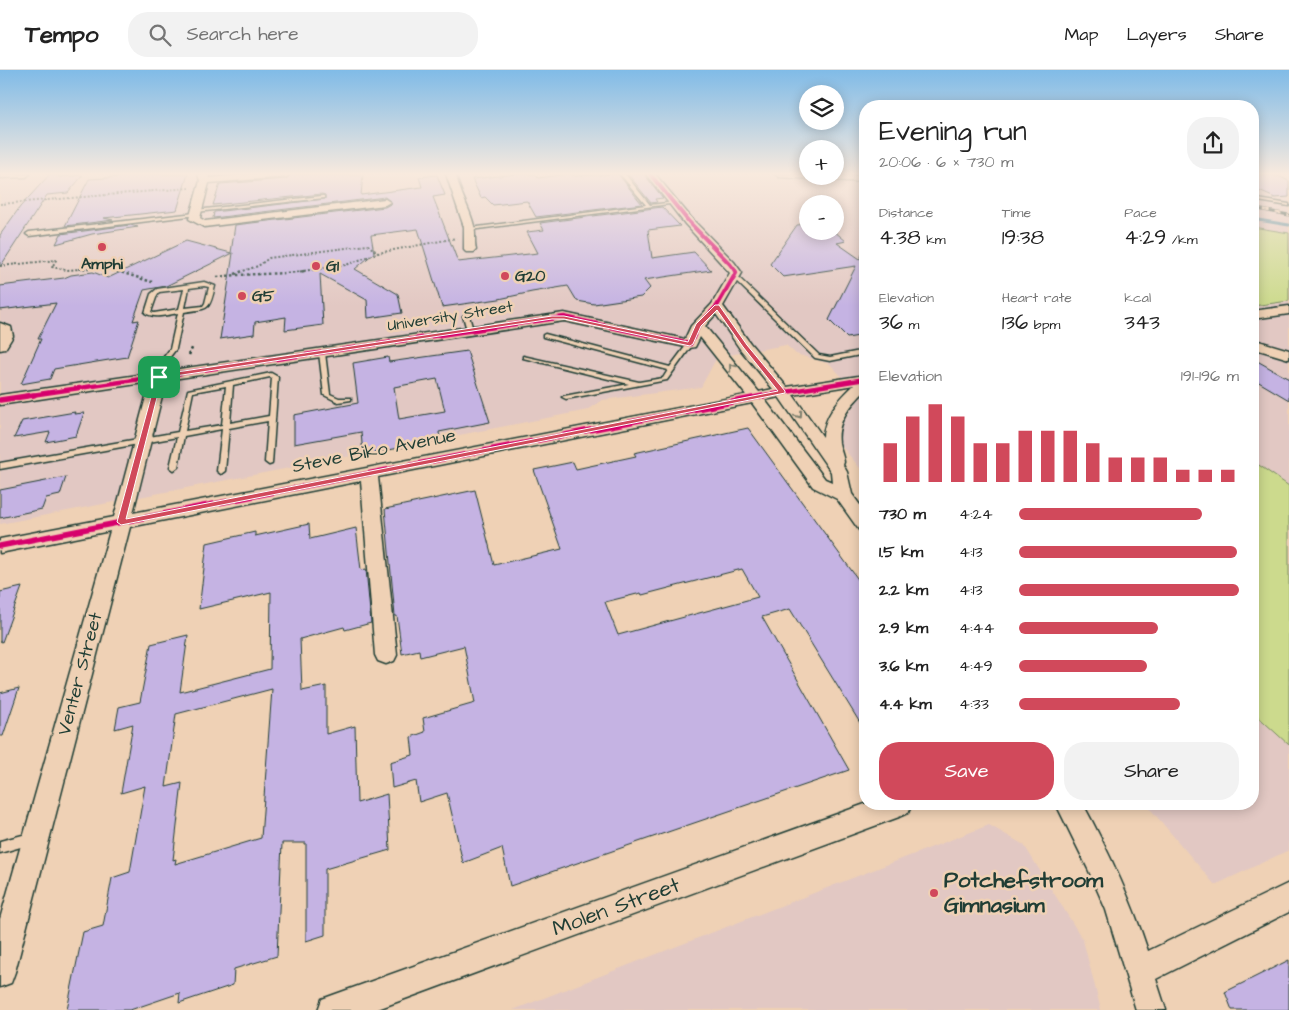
<!DOCTYPE html>
<meta charset="utf-8">
<style>
body{margin:0;font-family:"Architects Daughter",sans-serif;background:#f2f2f2;color:#222;height:100vh;display:flex;flex-direction:column;font-size:19px;white-space:nowrap}
*{box-sizing:border-box;margin:0}
p{font-size:16px;color:#767676}
.icon{flex:none;width:28px;height:28px;fill:none;stroke:currentColor;stroke-width:2;stroke-linecap:round;stroke-linejoin:round}
.map{position:relative;flex:1;overflow:hidden}
.details{position:absolute;left:859px;top:30px;width:400px;height:710px;display:flex;flex-direction:column;background:#fff;border-radius:20px;box-shadow:0 2px 12px #0003}
.details>*{flex:none}
.fabs{position:absolute;left:799px;top:15px;display:grid;gap:10px}
.fabs a{display:grid;place-items:center;width:45px;height:45px;border-radius:50%;background:#fff;box-shadow:0 2px 12px #0003;font-size:25px}
.pin{position:absolute;display:grid;place-items:center;width:42px;height:42px;color:#fff;margin:-21px;border-radius:10px;box-shadow:0 2px 8px #0006}
.round{display:grid;place-items:center;flex:none;width:52px;height:52px;border-radius:20px;background:#f2f2f2}
.head{display:flex;align-items:center;justify-content:space-between;height:85px;padding:0 20px}
h1{font-size:28px;font-weight:600;line-height:38px}
.stats{display:grid;grid-template-columns:repeat(3,1fr);gap:8px;height:85px;padding:5px 20px}
.stats div{display:grid;align-content:center}
.stats b{font-size:21px;font-weight:600}
.stats small{font-size:14px;font-weight:400}
.stats p{font-size:14px}
.chart{height:140px;padding:10px 20px}
.chart p{display:flex;justify-content:space-between}
.chart svg{width:100%;height:90px;margin-top:5px;stroke:#d1495b;stroke-width:6}
.primary-button{display:flex;gap:10px;margin-top:auto;padding:10px 20px}
.primary-button a{flex:1;height:58px;border-radius:20px;background:#d1495b;color:#fff;font-size:20px;font-weight:600;line-height:58px;text-align:center}
.primary-button a+a{background:#f2f2f2;color:#222}
ul{padding:0 20px;list-style:none;font-size:16px}
li{display:grid;grid-template-columns:80px 60px 1fr;align-items:center;height:38px}
li i{height:12px;border-radius:6px;background:#d1495b}
header{display:flex;align-items:center;gap:30px;box-sizing:border-box;height:70px;padding:0 25px;background:#fff;border-bottom:1px solid #e0e0e0}
header strong{font-size:24px}
nav{display:flex;gap:28px;margin-inline-start:auto;font-size:18px}
.search{width:350px;height:45px;background:#f2f2f2;display:flex;align-items:center;gap:12px;box-sizing:border-box;padding:0 18px;border-radius:20px;color:#767676;font-size:19px}
.map>svg:first-child{display:block}
.built{fill:#e2c8c3;fill-rule:evenodd}
.green{fill:#ccda8d;stroke:#768c60}
.lines{fill:none;stroke-linecap:round;stroke-linejoin:round}
.stream{stroke:#5c8f9f;stroke-width:3}
.building{fill:#c5b3e3;stroke:#1f3d34;fill-rule:evenodd}
.service-casing{stroke:#1f3d34;stroke-width:3}
.minor-casing{stroke:#1f3d34;stroke-width:3}
.path-far1{stroke:#1f3d34;stroke-width:2;stroke-dasharray:2 2;stroke-linecap:butt}
.path{stroke:#1f3d34;stroke-width:2.5;stroke-dasharray:2.5 2.5;stroke-linecap:butt}
.service{fill:#efd1b5;fill-rule:evenodd}
.minor{fill:#efd1b5;fill-rule:evenodd}
.rail-casing{stroke:#1f3d34;stroke-width:3}
.rail{stroke:#efd1b5;stroke-width:2;stroke-dasharray:6;stroke-linecap:butt}
.cycleway-far2-casing{stroke:#efd1b5;stroke-width:5.5}
.cycleway-far1-casing{stroke:#efd1b5;stroke-width:7}
.cycleway-casing{stroke:#efd1b5;stroke-width:9}
.cycleway-far2{stroke:#d6006c;stroke-width:4}
.cycleway-far1{stroke:#d6006c;stroke-width:4.5}
.cycleway{stroke:#d6006c;stroke-width:5.5}
.oneway{stroke:#7d806e}
.route{fill:#d1495b;stroke:#fff;fill-rule:evenodd}
.poi-dot{fill:#d1495b;stroke:#efd1b5;stroke-width:2}
.labels{text-anchor:middle;dominant-baseline:central;stroke-width:5;stroke-linejoin:round;paint-order:stroke}
.far-poi-label{font-size:16px;font-weight:bold;fill:#1f3d34;stroke:#efd1b5;text-anchor:start}
.far-street-label{font-size:16px;fill:#1f3d34;stroke:#efd1b5}
.street-label{font-size:19px;fill:#1f3d34;stroke:#efd1b5}
.near-poi-label{font-size:22px;font-weight:bold;fill:#1f3d34;stroke:#efd1b5;text-anchor:start}
.near-street-label{font-size:22px;fill:#1f3d34;stroke:#efd1b5}
</style>
<header>
<strong>Tempo</strong>
<div class="search"><svg class="icon" aria-label="search" viewBox="0 0 24 24"><circle cx="10" cy="10" r="6"/><path d="M15 15l6 6"/></svg>Search here</div>
<nav><a>Map</a><a>Layers</a><a>Share</a></nav>
</header>
<div class="map">
<svg width="1289" height="940" viewBox="0 0 1289 940">
<rect width="100%" height="100%" fill="#efd1b5"/>
<filter id="ink" filterUnits="userSpaceOnUse"><feTurbulence type="fractalNoise" baseFrequency=".02" numOctaves="2"/><feDisplacementMap in="SourceGraphic" scale="10" xChannelSelector="R" yChannelSelector="G"/><feConvolveMatrix kernelMatrix="1 2 1 2 8 2 1 2 1" color-interpolation-filters="sRGB"/></filter>
<g filter="url(#ink)">
<path class="built" d="M0 104H807L808 106 865 104V404L833 366 860 326 830 294 796 284 786 275 717 287 701 317 602 330 588 340 0 454ZM808 134H835V161H808Z
M1253 104H1289V780L1215 815 1146 734H1252Z
M989 755 1024 775 1083 870 1101 940H513Z"/>
<path class="green" d="M1253 157 1289 163V231L1253 236Z
M1253 391 1289 416V675L1253 642Z"/>
<g class="lines">
<path class="stream" d="M1252 149 1289 155"/>
</g>
<path class="building" d="M50 104H56L59 107 83 105 68 123 47 125 0 197V165L20 137Z
M128 104H188L177 140 104 148 113 150 65 156 89 109 122 107Z
M292 104 363 105 361 125 422 117 419 107 437 105 445 125 433 127 458 192 538 183 527 162 544 160 540 153 662 137 680 156 648 160 652 188 694 182 711 200 644 210 650 218 641 227 594 234 577 231 568 216 532 222 499 229 442 237 418 159 371 165 374 183 355 199 398 224 402 243 368 248 367 230 320 204 323 255 285 260 286 247 255 252 254 264 220 269 233 183 166 216 144 220 133 251 139 250 127 287 54 299 50 309 21 314 41 269H38L56 233 0 240V216L64 208 71 205 93 202 108 208 186 171 231 183 235 155 385 137 392 133 385 127 213 148 214 142 325 129V125L322 124 213 135 220 114 286 109Z
M516 104H535L538 108 569 104 575 106 618 104 642 134 536 147 527 131 493 135 485 127 481 128 472 109Z
M628 104H644L663 128 655 129 657 132 651 133Z
M1252 104 1278 106 1289 111V127L1275 128 1252 118Z
M808 154V161H834L846 171 837 173 860 189 865 178V265L847 268 829 250 856 196 783 207 770 194 797 155Z
M130 155 138 157 92 164 56 174 61 164Z
M467 281 490 352 439 362 440 370 363 385 361 362 294 374V345L358 333 353 293 388 287 389 292ZM437 309 445 341 399 349 394 317Z
M1252 288 1289 309V330L1252 308Z
M75 342 74 344 84 343 76 366 46 372 50 362 14 368 22 351Z
M748 358 865 519V661L790 539 762 547 849 700 510 816 502 778 463 793 447 723 419 732 416 711 392 718 390 692 413 685 411 667 425 662 423 648 475 633 464 576 420 587 419 580 402 584 397 546H395L385 439 475 420 494 495 562 479 534 400 573 392 576 399 636 386 634 383ZM742 499 758 527 618 565 605 532 641 523 642 525Z
M66 407 60 425 46 428 42 439 0 448V420Z
M309 454 310 469 356 458 361 500 366 499 371 553 345 560 344 557 300 569 302 621 326 616V664L355 656 357 733 387 724 390 780 325 799V865L306 871V773H282L277 886 234 899 233 915 179 933 180 923 130 940H67L83 862 103 856 112 808 130 802 145 716 121 723 133 654 115 659 119 637 140 632 151 574 188 565 180 622 270 599 271 522 199 539 207 473 255 462V466ZM272 619 261 768 175 794 176 789 173 790 182 713 166 717 176 644Z
M22 517 2 572 0 571V522Z
M19 618 3 666H0V623Z
M1289 890V940H1232L1225 922Z"/>
<g class="lines">
<defs>
<path id="service" d="M620 104H625L650 135 675 132 677 133 470 160 468 159 470 158 646 135Z
M322 126H324V128L196 142 194 141 196 140Z
M1252 128 1289 134V136L1252 130Z
M195 143 197 144V145L29 166 26 164 29 162Z
M733 206H737L819 285 830 287 865 280V284L830 291 815 288 733 208Z
M204 212 215 216C209 242 209 238 184 242L176 279 166 292 162 307 161 308H157L156 307 160 292 170 279 178 243C167 245 155 249 145 243L151 224 157 219ZM204 216 209 217 205 233 203 236 185 238 189 218ZM184 219 179 239 154 243 151 242 157 225 159 222Z
M466 244 469 246 473 260 472 261 467 260 463 246Z
M545 264 670 297 688 273 693 274 667 310 566 329 562 327 564 326 629 314 523 288V286L639 312 663 308 668 300 543 267V265Z
M322 281 325 283 330 324 339 328H351V330L338 332 324 325 319 283Z
M271 303 278 307 272 394 269 395 265 392 268 351 229 358 225 401 221 404 217 401 222 359 184 366 178 397 174 400 170 397 177 367 0 399V393L178 362 188 320ZM270 307 272 308 269 346 230 353 233 315ZM226 316 222 355 185 361 193 322Z
M34 762 38 764 40 768 38 772 0 783V771Z"/>
<path id="minor" d="M0 104H30L26 107 0 108Z
M198 104H208L209 108 250 104H290L286 107 209 113 200 148 205 151 385 129 390 132 385 135 204 157 189 149 200 111Z
M446 104H456C459 123 470 138 474 156 476 164 474 172 476 180L474 182H466L464 180V157Z
M646 104H655L693 150 734 192 742 203 723 236 750 273 787 317 865 305V321C851 335 836 351 839 373 840 379 843 385 844 392L843 395 847 402 852 424 865 442V461L859 460 837 429 813 417 752 333 378 407 397 585 394 591 386 594 378 591 375 585 361 411 130 457 15 902 11 913 0 917V849L110 461 0 483V469L114 447 150 312 0 335V325L564 243 685 269 691 256 712 234 730 203 685 154ZM716 244 740 279 773 319 759 322 705 256ZM564 251 690 278 695 277 700 267 746 325 133 443 166 310ZM854 315C839 329 824 346 823 367L793 325ZM779 327 831 402 832 412 825 409 765 330Z
M775 104 865 106V112L779 107Z
M1289 236V244L1252 249V241Z
M0 253 11 257 13 266 5 279 0 280Z
M1252 269 1289 280V289L1252 278Z
M865 734H912L908 743 899 747 375 940H318L322 929 333 925Z
M1056 734H1083C1109 782 1131 829 1148 881L1289 813V842L1156 909 1166 940H1136L1106 840 1088 799Z"/>
</defs>
<use href="#service" class="service-casing"/>
<use href="#minor" class="minor-casing"/>
<path class="path-far1" d="M0 134 189 118
M0 196 56 190 52 197 67 200 104 197 121 202
M240 202 258 196 269 188 368 175 378 183
M296 202 346 195 378 183 456 168"/>
<path class="path" d="M117 201 152 212
M235 204 243 201
M217 207C246 203 276 205 305 201
M189 285 193 276"/>
<use href="#service" class="service"/>
<use href="#minor" class="minor"/>
<defs>
<path id="rail" d="M1252 138 1289 145"/>
</defs>
<use href="#rail" class="rail-casing"/>
<use href="#rail" class="rail"/>
<defs>
<path id="cycleway-far2" d="M650 104 689 152 730 194 736 202"/>
<path id="cycleway-far1" d="M25 326 564 247 690 274 698 256 717 236 736 203 735 201
M762 326 865 309"/>
<path id="cycleway" d="M0 330 34 325
M0 476 768 325"/>
</defs>
<use href="#cycleway-far2" class="cycleway-far2-casing"/>
<use href="#cycleway-far1" class="cycleway-far1-casing"/>
<use href="#cycleway" class="cycleway-casing"/>
<use href="#cycleway-far2" class="cycleway-far2"/>
<use href="#cycleway-far1" class="cycleway-far1"/>
<use href="#cycleway" class="cycleway"/>
</g>
<defs><path id="oneway-chevron" d="M-2-3.5L2.5 0L-2 3.5" fill="none" stroke-width="1.6" stroke-linecap="round" stroke-linejoin="round" transform="scale(1.25)"/></defs>
<g class="oneway">
<use href="#oneway-chevron" transform="translate(732 297) rotate(-128)"/>
<use href="#oneway-chevron" transform="translate(799 345) rotate(55)"/>
</g>
</g>
<linearGradient id="sky" x2="0" y2="1"><stop stop-color="#80bbe7"/><stop offset="0.44" stop-color="#f8eade"/><stop offset="1" stop-color="#f8eade" stop-opacity="0"/></linearGradient>
<rect width="1289" height="236" fill="url(#sky)"/>
<path class="route" d="M715 235H719L747 275 785 321V323L121 455 117 452 157 305 552 246H564L688 272 696 254ZM717 240 743 277 778 321 126 449 162 308 552 249H564L690 276 693 274 701 256Z"/>
<g class="poi-dot">
<circle cx="102" cy="177" r="5"/>
<circle cx="316" cy="196" r="5"/>
<circle cx="505" cy="206" r="5"/>
<circle cx="242" cy="226" r="5"/>
<circle cx="934" cy="823" r="5"/>
</g>
<g class="labels">
<g class="far-poi-label">
<text x="102" y="194" text-anchor="middle">Amphi</text>
<text x="326" y="196">G1</text>
<text x="515" y="206">G20</text>
<text x="252" y="226">G5</text>
</g>
<g class="far-street-label">
<text transform="translate(450 246) rotate(-9)">University Street</text>
</g>
<g class="street-label">
<text transform="translate(374 381) rotate(-11)">Steve Biko Avenue</text>
<text transform="translate(80 604) rotate(-75)">Venter Street</text>
</g>
<g class="near-poi-label">
<text x="944" y="810">Potchefstroom<tspan x="944" dy="25">Gimnasium</tspan></text>
</g>
<g class="near-street-label">
<text transform="translate(616 837) rotate(-20)">Molen Street</text>
</g>
</g>
</svg>
<div class="fabs">
<a><svg class="icon" aria-label="layers" viewBox="0 0 24 24"><path d="M12 4l9 5-9 5-9-5zM3 14l9 5 9-5"/></svg></a>
<a>+</a>
<a>−</a>
</div>
<div class="pin" style="left:159px;top:307px;background:#1e9e55"><svg class="icon" aria-label="arrive" viewBox="0 0 24 24"><path d="M6 21V4h12l-3 4 3 4H6"/></svg></div>
<section class="details">
<div class="head"><div><h1>Evening run</h1><p>20:06 · 6 × 730 m</p></div><a class="round"><svg class="icon" aria-label="share" viewBox="0 0 24 24"><path d="M12 15V3M7 8l5-5 5 5M5 13v7h14v-7"/></svg></a></div>
<div class="stats">
<div><p>Distance</p><b>4.38<small> km</small></b></div>
<div><p>Time</p><b>19:38</b></div>
<div><p>Pace</p><b>4:29<small> /km</small></b></div>
</div>
<div class="stats">
<div><p>Elevation</p><b>36<small> m</small></b></div>
<div><p>Heart rate</p><b>136<small> bpm</small></b></div>
<div><p>kcal</p><b>343</b></div>
</div>
<div class="chart"><p><span>Elevation</span>191–196 m</p>
<svg viewBox="0 0 160 44" preserveAspectRatio="none"><path d="M5 44V25M15 44V12M25 44V6M35 44V12M45 44V25M55 44V25M65 44V19M75 44V19M85 44V19M95 44V25M105 44V32M115 44V32M125 44V32M135 44V38M145 44V38M155 44V38"/></svg>
</div>
<ul>
<li><b>730 m</b>4:24<i style="width:83%"></i></li>
<li><b>1.5 km</b>4:13<i style="width:99%"></i></li>
<li><b>2.2 km</b>4:13<i style="width:100%"></i></li>
<li><b>2.9 km</b>4:44<i style="width:63%"></i></li>
<li><b>3.6 km</b>4:49<i style="width:58%"></i></li>
<li><b>4.4 km</b>4:33<i style="width:73%"></i></li>
</ul>
<div class="primary-button"><a>Save</a><a>Share</a></div>
</section>
</div>
